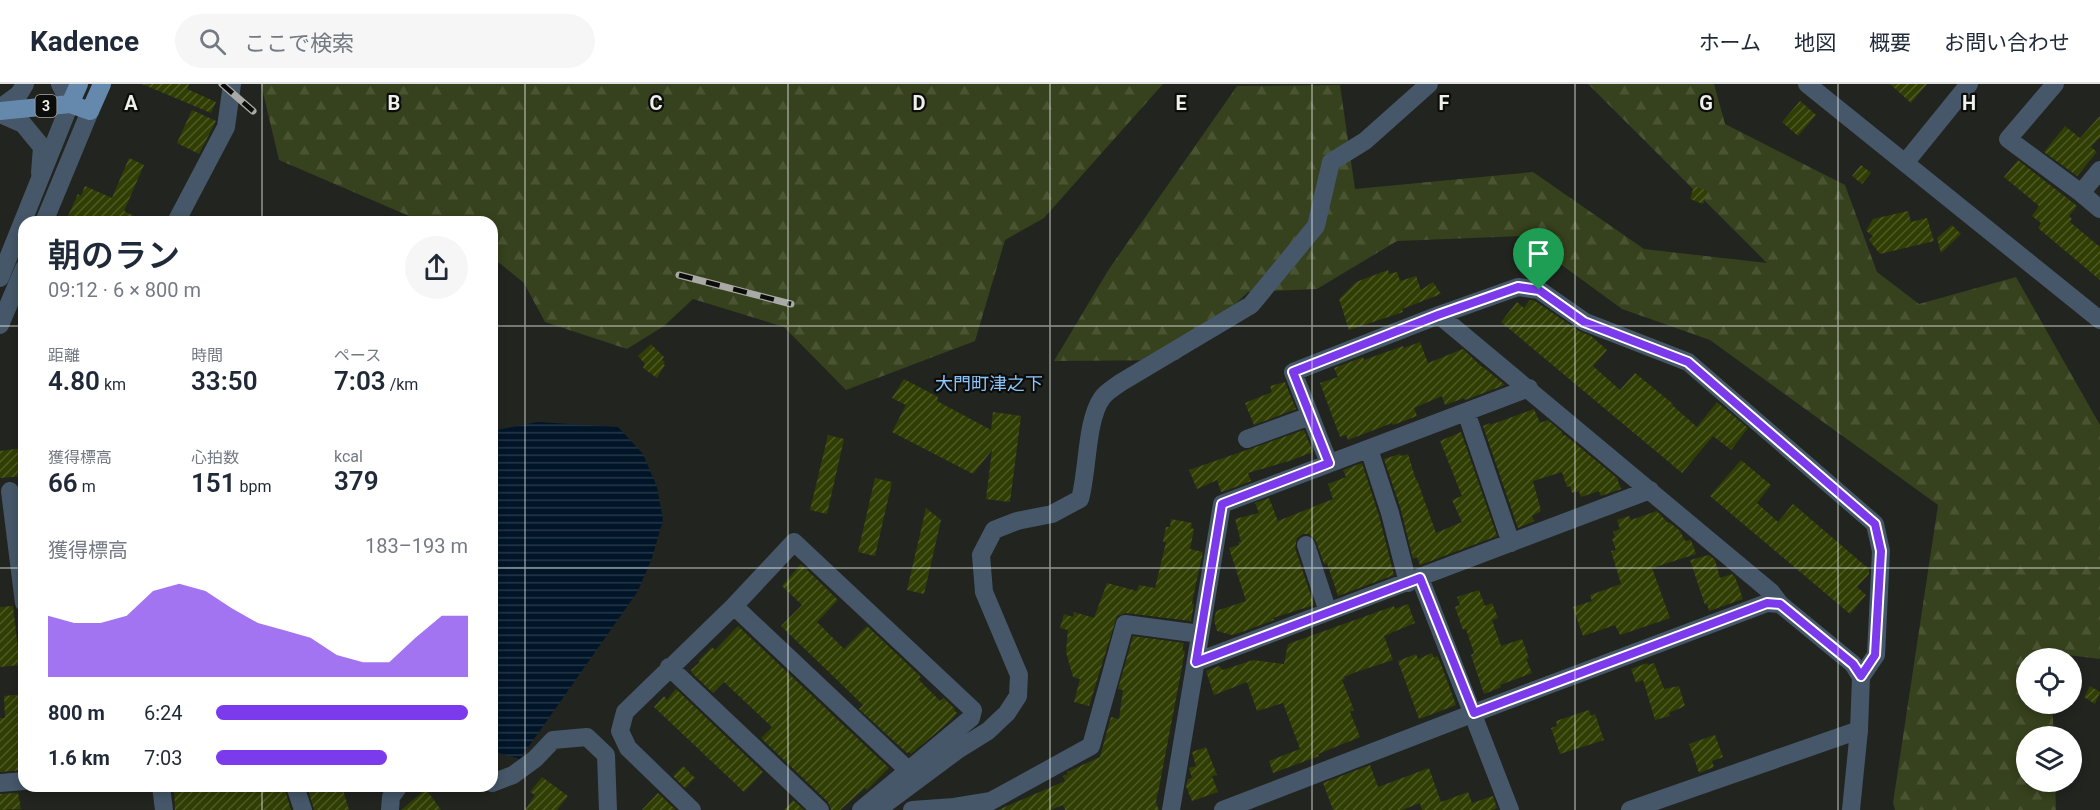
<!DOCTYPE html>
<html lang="ja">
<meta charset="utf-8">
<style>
body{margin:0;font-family:Roboto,"Noto Sans JP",sans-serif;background:#f6f6f7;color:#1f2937;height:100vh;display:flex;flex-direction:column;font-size:22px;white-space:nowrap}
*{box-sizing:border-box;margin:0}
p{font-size:20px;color:#747a83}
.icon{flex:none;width:33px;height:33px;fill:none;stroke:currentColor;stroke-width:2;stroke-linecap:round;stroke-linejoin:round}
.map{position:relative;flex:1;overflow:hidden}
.details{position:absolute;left:18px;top:132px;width:480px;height:576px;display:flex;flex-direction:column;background:#fff;border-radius:18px;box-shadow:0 3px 9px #0003}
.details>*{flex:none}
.tools{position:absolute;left:2016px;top:564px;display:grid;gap:12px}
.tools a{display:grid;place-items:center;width:66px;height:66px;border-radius:50%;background:#fff;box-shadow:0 3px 9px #0003;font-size:30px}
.pin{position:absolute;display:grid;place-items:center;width:51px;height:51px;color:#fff;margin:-62px -26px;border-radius:50% 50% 50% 0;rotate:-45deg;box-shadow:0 0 6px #0007}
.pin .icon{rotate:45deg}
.round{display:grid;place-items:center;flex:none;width:63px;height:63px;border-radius:32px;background:#f6f6f7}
.head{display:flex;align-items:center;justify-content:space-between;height:102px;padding:0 30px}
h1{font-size:33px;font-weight:600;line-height:45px}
.figures{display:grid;grid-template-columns:repeat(3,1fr);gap:9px;height:102px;padding:6px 30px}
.figures div{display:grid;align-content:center}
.figures b{font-size:26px;font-weight:600}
.figures small{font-size:16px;font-weight:400}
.figures p{font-size:16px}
.chart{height:168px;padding:12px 30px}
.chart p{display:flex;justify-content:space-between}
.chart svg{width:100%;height:108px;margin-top:6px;fill:#7c3aed;opacity:.7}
ul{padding:0 30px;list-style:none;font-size:20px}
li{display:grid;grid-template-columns:96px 72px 1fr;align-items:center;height:45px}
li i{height:15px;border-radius:8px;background:#7c3aed}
header{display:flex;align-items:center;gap:36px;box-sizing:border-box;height:84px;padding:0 30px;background:#fff;border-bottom:2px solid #e0e1e3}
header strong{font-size:28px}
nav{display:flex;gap:33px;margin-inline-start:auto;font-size:21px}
.search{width:420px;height:54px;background:#f6f6f7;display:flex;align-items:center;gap:15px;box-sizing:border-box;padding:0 21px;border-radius:33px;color:#747a83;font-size:22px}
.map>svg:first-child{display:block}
.forest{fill:url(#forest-firs)}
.water{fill:url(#water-rules)}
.building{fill:url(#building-hatch)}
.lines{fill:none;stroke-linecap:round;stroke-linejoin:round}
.minor{stroke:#455768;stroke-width:18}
.tertiary{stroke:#455768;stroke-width:18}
.primary{stroke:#6489ad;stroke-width:18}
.rail-casing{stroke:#a9aaa6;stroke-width:7}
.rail{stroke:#0c0d0b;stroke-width:4.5;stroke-dasharray:14;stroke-linecap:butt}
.route-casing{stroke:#fff;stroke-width:12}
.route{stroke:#7c3aed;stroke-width:8}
.grid{fill:none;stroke:#eff0ec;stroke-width:1.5;stroke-opacity:0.55}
.labels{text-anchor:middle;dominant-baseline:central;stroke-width:4.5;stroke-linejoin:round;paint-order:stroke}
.shield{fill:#0c0d0b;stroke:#abaca8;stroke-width:1.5}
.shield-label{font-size:14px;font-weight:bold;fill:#eff0ec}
.quarter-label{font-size:18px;fill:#8bc5fd;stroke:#0c0d0b}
.grid-label{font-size:20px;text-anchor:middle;font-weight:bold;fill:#eff0ec;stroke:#0c0d0b;stroke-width:4.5;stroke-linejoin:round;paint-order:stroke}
</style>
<header>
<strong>Kadence</strong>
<div class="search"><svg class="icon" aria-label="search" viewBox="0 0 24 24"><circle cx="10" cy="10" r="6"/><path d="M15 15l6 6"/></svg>ここで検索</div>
<nav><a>ホーム</a><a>地図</a><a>概要</a><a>お問い合わせ</a></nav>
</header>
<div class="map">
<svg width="2100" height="726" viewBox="0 0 2100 726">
<defs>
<pattern id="forest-firs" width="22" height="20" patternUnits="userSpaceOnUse" patternTransform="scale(1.5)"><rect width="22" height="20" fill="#36411d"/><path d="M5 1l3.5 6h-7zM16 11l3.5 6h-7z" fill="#4a5433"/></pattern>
<pattern id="water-rules" width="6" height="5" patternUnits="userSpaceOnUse" patternTransform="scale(1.5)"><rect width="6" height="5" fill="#011528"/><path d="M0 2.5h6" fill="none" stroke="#263747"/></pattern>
<pattern id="building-hatch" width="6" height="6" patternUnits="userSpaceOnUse" patternTransform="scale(1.5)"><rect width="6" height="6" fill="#303e03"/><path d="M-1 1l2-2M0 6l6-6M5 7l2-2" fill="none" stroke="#4e5a28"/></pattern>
</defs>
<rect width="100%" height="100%" fill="#22241f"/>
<path class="forest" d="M261 0H1163L1044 134 1005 156 975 257 846 306 784 243 693 215 664 242 627 265 545 238 524 199 492 173V138H423L279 76Z
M1588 0H1714L1725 40 1845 101 1877 188 1919 220 2016 193 2100 341V575L2051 569V574H2026V620H2052L2054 652H2026V698H2055L2056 726H1895L1893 719 1938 421 1710 256 1622 225 1522 152 1397 157 1317 205 1248 208 1178 276 1054 277 1109 185 1237 2 1340 1 1355 105 1533 88 1644 165 1767 179Z"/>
<path class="water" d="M538 338 618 343 643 370 657 403 663 436 652 474 638 507 520 675 492 667V347Z"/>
<path class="building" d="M142 0H189L187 5 216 18 211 29Z
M1890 0H1927L1911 19Z
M1800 17 1816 31 1798 52 1782 38Z
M192 26 216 37 199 70 177 59Z
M2100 32V53L2091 63 2097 68 2077 92 2044 68 2065 42 2080 54Z
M129 74 144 81 124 127 146 138H105L90 132 88 138H80L68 132 78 110 81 112 85 102 112 114Z
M2018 76 2077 122 2069 132 2072 135 2070 138 2100 163V196L2038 144 2041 139 2032 132 2039 122 2004 93Z
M1861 81 1871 89 1862 100 1852 92Z
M1694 102 1708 107 1703 120 1690 115Z
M1908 127 1911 138 1927 134 1934 157 1880 170 1869 156 1873 152 1866 147 1873 135Z
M1952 141 1961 150 1941 169 1937 154Z
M1388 186 1389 190 1397 188 1400 197 1416 192 1421 206 1433 198 1441 210 1402 225 1403 228 1349 246 1339 215 1356 198Z
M1530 216 1535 217 1579 247 1591 252 1607 266 1593 282 1620 306 1635 289 1673 320 1672 321 1697 343 1717 318 1748 344 1731 366 1713 352 1682 389 1501 238 1517 218 1524 224Z
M1420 258 1428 279 1463 265 1482 283H1483L1505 301 1465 316 1464 314 1445 321 1442 312 1414 324 1417 332 1393 341 1392 339 1348 356 1346 351 1340 353 1320 299 1338 293 1334 284 1363 273 1364 276 1403 262 1404 264Z
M651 260 664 273 662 276 665 278 663 280 665 281 657 294 643 284 645 280 638 272Z
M904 295 938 313 937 317 991 346 993 328 1021 332 1010 418 986 415 992 366 973 390 892 348 906 321 892 314Z
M1285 298 1296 325 1254 341 1245 319 1272 308 1270 302Z
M1534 325 1540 339 1548 336 1562 348 1563 352 1565 351 1617 394 1621 405 1601 412 1599 407 1581 413 1579 407 1572 409 1570 402 1567 403 1562 388 1533 397 1541 427 1532 432 1534 437 1518 444 1483 342 1490 339V341Z
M1304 346 1313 368 1289 377 1248 389 1251 397 1228 406 1221 408 1217 396 1197 405 1189 386Z
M1461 348 1497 452 1420 481 1417 473 1413 475 1401 426 1384 375 1400 370 1401 372 1408 370 1416 396H1417L1436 449 1462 438 1452 416 1462 412 1440 357Z
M828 351 844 355 827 430 810 426Z
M24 364V392L0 394V367Z
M1741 376 1771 401 1757 419 1778 438 1793 420 1869 485V490L1857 503 1866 511 1850 530 1710 412Z
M1362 379 1379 432 1394 491 1338 512 1327 479 1324 480 1316 457 1309 450H1303L1297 454 1295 464 1314 521 1273 534 1274 536 1239 549 1232 551 1217 547 1214 536 1216 527 1246 517 1229 464 1239 461 1238 458H1241L1235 435 1259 429 1255 419 1269 414 1278 437 1333 415 1328 400 1346 393 1343 386Z
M875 394 892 398 875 472 858 468Z
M926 424 941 436 924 510 907 506Z
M1657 427 1668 439 1669 438 1680 447 1685 457 1691 456 1696 470 1652 484 1670 534 1620 551 1615 541 1583 552 1573 523 1592 517 1590 511 1621 500 1611 467 1616 466 1612 455 1615 453 1613 448 1620 445 1617 436 1629 432 1631 436Z
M1171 435 1192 439 1191 444 1194 445 1190 465 1203 468 1193 513 1192 520H1194L1191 537 1126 529 1117 532 1089 622 1074 618 1080 595 1073 593 1066 568 1068 546 1060 544 1064 530 1073 533 1074 528 1094 534 1107 499 1137 507 1139 501 1155 504 1166 458H1163L1166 443H1170Z
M1709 471 1715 476 1720 494 1732 490 1735 493 1743 515 1709 527 1707 520 1705 521 1690 476Z
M801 480 838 516 817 538 844 565 867 542 921 593 918 595 940 617 944 614 955 625 954 626 957 629 951 636 911 670 909 668 907 669 859 625 863 621 781 542 802 521 782 502Z
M1479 506 1485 522 1492 519 1498 534 1492 536 1501 562 1522 555 1529 574 1526 575 1532 589 1500 601 1501 603 1484 610 1471 571 1474 569 1466 545 1463 546 1455 523 1460 521 1457 513Z
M1408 520 1415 539 1384 552 1393 576 1356 588 1344 593 1345 595 1342 596 1354 626 1350 628 1360 653 1318 670 1319 672 1273 689 1269 677 1300 665 1283 619 1257 627 1247 598 1214 611 1206 587 1219 582 1223 586 1253 576 1284 580 1288 560 1394 522 1395 525Z
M13 522 20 581 0 583V523Z
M738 542 889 684 867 706 865 704 840 726H831L828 718 761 654 772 643 724 598 713 609 692 589 691 586 700 578 698 577 712 563 715 566Z
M1133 552 1184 559 1182 566 1185 567 1158 709 1157 710 1156 719 1159 726H1065L1063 721 1050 726H998L1065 697 1063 692 1068 690 1067 688 1100 673 1111 633 1119 635 1123 606 1118 605Z
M1432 569 1434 574 1437 572 1441 580 1456 621 1419 635 1398 577 1416 570 1418 575Z
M1647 579 1648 581 1654 579 1664 605 1679 602 1685 622 1669 629 1670 632 1655 636 1643 596 1636 599 1631 585Z
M2090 602 2100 608 2095 620 2084 613Z
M676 605 763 688 744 708 654 623 664 612 667 616Z
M24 610V686L0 688V634H5L4 612Z
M1589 626 1591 632 1595 630 1604 656 1560 670 1551 644 1557 642 1556 637Z
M1715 651 1723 673 1712 677 1714 683 1699 689 1689 660Z
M1206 663 1217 691 1212 692 1218 708 1192 717 1186 702 1188 695 1192 694 1189 684 1196 682 1192 668Z
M1370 681 1378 703 1429 684 1441 718 1468 708 1472 719 1493 712 1497 724 1492 726H1422L1420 719 1402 726H1333L1323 699Z
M683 682 695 694 685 704 673 692Z
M542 693 568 712 557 726H525L535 711 530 708Z
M209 702H230L231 707 261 702H284L291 726H175L174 705Z
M307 702H342L349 726H314Z
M426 705 441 726H401Z
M18 709 21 725 0 726V710Z
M658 709 676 726H642Z
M793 716 804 726H784Z"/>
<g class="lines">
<path class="minor" d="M2055 0 2008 55 2081 109 2100 125
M0 24 19 10 25 0
M0 30 23 40 42 63 40 89
M2081 109 2100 86
M176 138 226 43 232 0
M1439 231 1771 508 1780 520
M1466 328 1511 459
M1247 355 1310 332
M1369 365 1390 429 1408 499
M1329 379 1293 288 1439 231 1518 203 1539 206 1585 238 1688 278 1875 440 1881 467 1876 571 1861 593
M10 407 24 519
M1306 461 1328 528
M1420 494 1510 726
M734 522 909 687
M1196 578 1650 406
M669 583 820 726
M0 699 24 697
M492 699 513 691 535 675 553 656 587 653 606 671 608 726
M161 702 164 726
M295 702 303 726
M390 726 391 713 399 702
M692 726 628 664 620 647 625 628 734 522 794 458 973 626 971 634 861 726
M877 726 959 665 988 647 1007 629 1018 612 1019 591 984 508 981 471 994 446 1017 437 1052 430 1080 415C1088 387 1086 336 1102 314 1106 308 1115 303 1120 299L1251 221 1316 142 1331 78 1365 57 1429 0
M912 726 954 723 991 717 1091 662 1125 540 1200 550
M1171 726 1222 420 1529 304
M1630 726 1859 646"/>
<path class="tertiary" d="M1807 0 2100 236
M1905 79 1969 0
M44 138 90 27
M0 194 70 20 60 0
M0 241 24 184
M1223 726 1474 629 1767 519 1780 520 1853 580 1861 593 1859 646 1851 726"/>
<path class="primary" d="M70 20 79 0
M0 27 70 20 90 27 102 0"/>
<defs>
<path id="rail" d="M222 0 253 27
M679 191 791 220"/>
</defs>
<use href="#rail" class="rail-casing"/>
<use href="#rail" class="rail"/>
</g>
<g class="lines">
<defs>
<path id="route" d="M1518 203 1539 206 1584 238 1688 278 1875 440 1881 467 1875 571 1861 592 1853 580 1780 520 1767 519 1474 629 1420 494 1196 578 1222 420 1329 379 1293 288 1438 231Z"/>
</defs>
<use href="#route" class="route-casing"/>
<use href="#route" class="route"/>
</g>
<path class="grid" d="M262 0V138M525 0V726M788 0V726M1050 0V726M1312 0V726M1575 0V726M1838 0V726M0 242H24M492 242H2100M0 484H24M492 484H2100M262 702V726"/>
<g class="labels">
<rect class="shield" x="35.5" y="11" width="21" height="22" rx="4.5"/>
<g class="shield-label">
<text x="46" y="22">3</text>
</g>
<g class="quarter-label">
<text x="989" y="299">大門町津之下</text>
</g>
</g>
<g class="grid-label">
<text x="131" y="26">A</text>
<text x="394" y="26">B</text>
<text x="656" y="26">C</text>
<text x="919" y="26">D</text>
<text x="1181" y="26">E</text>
<text x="1444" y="26">F</text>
<text x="1706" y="26">G</text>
<text x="1969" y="26">H</text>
</g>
</svg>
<div class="tools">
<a><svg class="icon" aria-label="locate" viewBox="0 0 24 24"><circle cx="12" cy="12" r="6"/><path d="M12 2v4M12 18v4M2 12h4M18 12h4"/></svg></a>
<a><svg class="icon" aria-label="layers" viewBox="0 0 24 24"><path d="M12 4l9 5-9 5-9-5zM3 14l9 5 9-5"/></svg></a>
</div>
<div class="pin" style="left:1539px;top:206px;background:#1e9e55"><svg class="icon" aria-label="arrive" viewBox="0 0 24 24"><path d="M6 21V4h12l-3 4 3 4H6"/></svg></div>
<section class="details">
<div class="head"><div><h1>朝のラン</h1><p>09:12 · 6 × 800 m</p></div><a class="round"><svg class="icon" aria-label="share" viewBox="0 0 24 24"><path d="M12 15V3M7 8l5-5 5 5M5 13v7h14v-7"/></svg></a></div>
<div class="figures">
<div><p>距離</p><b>4.80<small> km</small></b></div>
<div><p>時間</p><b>33:50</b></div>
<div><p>ペース</p><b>7:03<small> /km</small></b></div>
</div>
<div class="figures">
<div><p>獲得標高</p><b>66<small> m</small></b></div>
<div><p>心拍数</p><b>151<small> bpm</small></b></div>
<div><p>kcal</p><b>379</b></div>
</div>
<div class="chart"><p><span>獲得標高</span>183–193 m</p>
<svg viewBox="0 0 160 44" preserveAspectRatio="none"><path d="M0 44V19L10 22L20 22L30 19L40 9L50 6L60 9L70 16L80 22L90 25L100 28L110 35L120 38L130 38L140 28L150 19L160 19V44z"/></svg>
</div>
<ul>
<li><b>800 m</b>6:24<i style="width:100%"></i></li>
<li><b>1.6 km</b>7:03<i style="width:68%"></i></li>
</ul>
</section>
</div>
